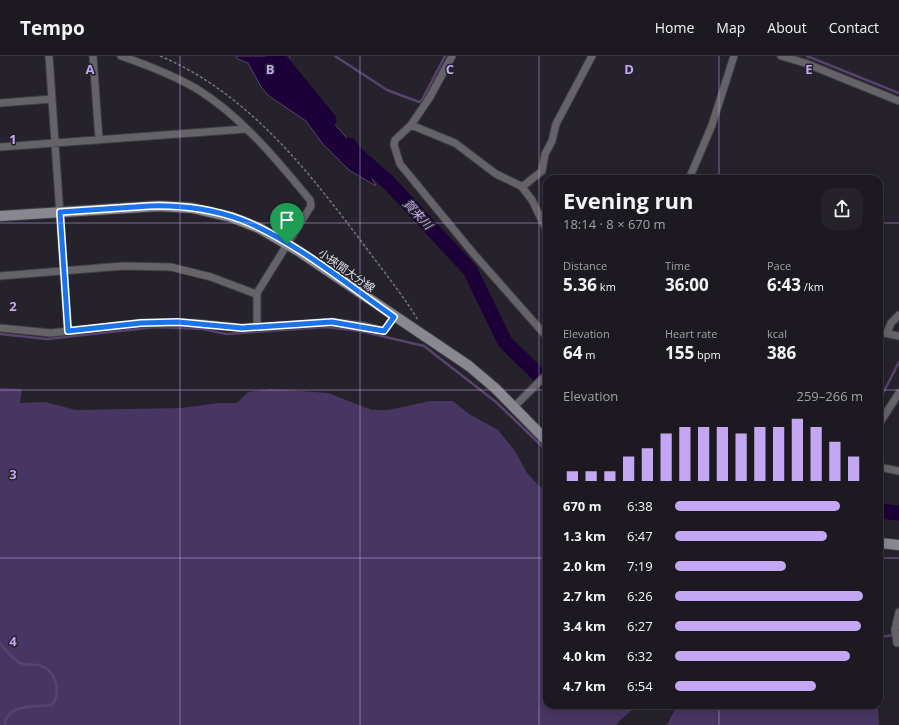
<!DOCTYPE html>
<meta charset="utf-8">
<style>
body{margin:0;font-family:"Open Sans","Noto Sans JP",sans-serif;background:#252329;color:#f1f3f6;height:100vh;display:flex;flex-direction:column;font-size:15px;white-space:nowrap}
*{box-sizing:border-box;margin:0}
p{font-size:13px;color:#a0a1a5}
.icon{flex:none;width:22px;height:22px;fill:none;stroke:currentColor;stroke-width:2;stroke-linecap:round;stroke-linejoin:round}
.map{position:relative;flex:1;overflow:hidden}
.details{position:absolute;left:543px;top:119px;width:340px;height:534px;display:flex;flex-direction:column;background:#1c1a20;border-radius:12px;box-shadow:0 2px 10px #0003,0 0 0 1px #3a383e}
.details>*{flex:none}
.pin{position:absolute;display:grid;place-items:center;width:34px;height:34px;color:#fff;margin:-41px -17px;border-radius:50% 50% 50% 0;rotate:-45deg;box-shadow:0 0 4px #0007}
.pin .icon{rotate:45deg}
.round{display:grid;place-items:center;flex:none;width:42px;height:42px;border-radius:12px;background:#252329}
.head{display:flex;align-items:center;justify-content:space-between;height:68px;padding:0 20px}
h1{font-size:22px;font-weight:700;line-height:30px}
.stats{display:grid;grid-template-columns:repeat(3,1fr);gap:6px;height:68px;padding:4px 20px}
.stats div{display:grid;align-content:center}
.stats b{font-size:17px;font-weight:700}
.stats small{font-size:11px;font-weight:400}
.stats p{font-size:11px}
.chart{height:112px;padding:8px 20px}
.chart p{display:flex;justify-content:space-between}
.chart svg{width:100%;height:72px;margin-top:4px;stroke:#c3a7f2;stroke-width:6}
ul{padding:0 20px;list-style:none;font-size:13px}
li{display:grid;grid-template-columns:64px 48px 1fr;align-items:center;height:30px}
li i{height:10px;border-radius:5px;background:#c3a7f2}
header{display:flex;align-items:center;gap:24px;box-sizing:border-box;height:56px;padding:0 20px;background:#1c1a20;border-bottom:1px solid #3a383e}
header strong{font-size:19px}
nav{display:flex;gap:22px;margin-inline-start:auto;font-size:14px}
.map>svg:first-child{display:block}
.green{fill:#473661}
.water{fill:#1c0038;stroke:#57436c}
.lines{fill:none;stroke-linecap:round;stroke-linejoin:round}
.stream{stroke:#57436c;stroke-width:2.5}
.river{stroke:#1c0038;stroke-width:15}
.street-casing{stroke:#3f3d45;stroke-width:9}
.secondary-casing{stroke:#3f3d45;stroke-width:12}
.path{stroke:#76747b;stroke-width:1.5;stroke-dasharray:3 2;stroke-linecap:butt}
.street{stroke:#656368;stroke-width:7}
.secondary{stroke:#8a888f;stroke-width:10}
.route-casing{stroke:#fff;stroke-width:8}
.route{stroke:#1a73e8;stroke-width:5}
.grid{fill:none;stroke:#c3a7f2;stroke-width:1;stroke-opacity:0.55}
.labels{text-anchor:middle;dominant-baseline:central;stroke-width:3;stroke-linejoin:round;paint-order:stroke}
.street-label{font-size:11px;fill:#e2e0e6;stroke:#25222b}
.water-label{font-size:12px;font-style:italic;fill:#caaef9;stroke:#25222b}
.grid-label{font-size:13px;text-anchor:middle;font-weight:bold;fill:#c3a7f2;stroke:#25222b;stroke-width:3;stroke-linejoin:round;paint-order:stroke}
</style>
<header>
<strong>Tempo</strong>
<nav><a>Home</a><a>Map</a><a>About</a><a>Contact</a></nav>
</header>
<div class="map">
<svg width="899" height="669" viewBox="0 0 899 669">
<rect width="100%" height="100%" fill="#25222b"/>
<path class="green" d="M0 332 22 333 20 347 45 346 76 354 182 352 218 347H237L248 336 271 333 328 337 372 354H388L431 345H453L469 358 498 374 515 395 527 417 547 438V649H638L617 667 618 669H0Z
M677 649H878L879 669H667Z"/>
<path class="water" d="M236 0H266L278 9 287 0H290L283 14 327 59 357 94 376 130 349 114 322 87 306 65 269 40 261 31 248 7 238 3Z"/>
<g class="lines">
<path class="stream" d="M335 0 387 34 419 46 422 44 445 0
M807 0 899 37
M0 278 47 283 156 271 203 273 226 278 326 271 360 275 424 290 496 346 547 395
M879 345 899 306
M879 581 895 579
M0 587C6 594 11 602 20 607 25 609 32 608 38 609 56 613 62 635 52 649 37 651 6 647 5 669"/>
<path class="river" d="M273 0 281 5 329 64
M349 89 357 99 390 128 470 214 505 286 547 327
M879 455 899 457"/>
<defs>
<path id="street" d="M49 0 68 275
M93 0 99 84
M121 0C147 9 173 19 197 33 241 60 277 104 310 144L311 150 257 237V271
M452 0 430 41 411 69 395 84 394 89 400 108 473 197 547 281
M781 0 805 7 899 45
M0 47 52 43
M411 69 455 87 496 118 521 130 532 144 547 175
M0 91 246 73
M689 123 712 69 734 0
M522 131 542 115 545 98 552 85 556 68 592 0
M0 220 123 210 171 211 211 221 256 238
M0 272 51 277 141 267H197L242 272 332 266 365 270 384 275 394 261
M879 276 899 280
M887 277 891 267 899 259
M514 351 547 318
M879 368 899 337
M879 411 899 415
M897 587 895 574 899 556"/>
<path id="secondary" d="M0 160 159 150 192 152 231 161 259 172 300 196 469 310 495 332 547 385
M879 487 899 489"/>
</defs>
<use href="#street" class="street-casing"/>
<use href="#secondary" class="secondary-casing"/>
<path class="path" d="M160 0C246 36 306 112 361 185 380 211 401 236 418 264"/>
<use href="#street" class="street"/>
<use href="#secondary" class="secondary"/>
</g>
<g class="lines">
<defs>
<path id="route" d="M149 150C180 149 212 153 242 164 293 184 348 229 394 261L384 275 332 266 242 272 178 266 141 267 68 275 60 156Z"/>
</defs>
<use href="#route" class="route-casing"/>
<use href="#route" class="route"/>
</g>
<path class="grid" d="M180 0V669M360 0V669M539 0V669M719 0V123M0 167H547M879 167H899M0 334H547M879 334H899M0 502H547M879 502H899M719 649V669"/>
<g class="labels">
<g class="street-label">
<text transform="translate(347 214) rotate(35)">小挾間大分線</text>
</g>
<g class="water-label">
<text transform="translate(418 158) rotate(47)">賀来川</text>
</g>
</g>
<g class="grid-label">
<text x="90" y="18">A</text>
<text x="270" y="18">B</text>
<text x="450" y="18">C</text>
<text x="629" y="18">D</text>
<text x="809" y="18">E</text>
<text x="13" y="88">1</text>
<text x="13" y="255">2</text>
<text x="13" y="423">3</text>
<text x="13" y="590">4</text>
</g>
</svg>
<div class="pin" style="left:287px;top:188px;background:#1e9e55"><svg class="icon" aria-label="arrive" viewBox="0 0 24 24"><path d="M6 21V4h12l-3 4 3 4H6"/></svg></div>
<section class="details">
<div class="head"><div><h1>Evening run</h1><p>18:14 · 8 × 670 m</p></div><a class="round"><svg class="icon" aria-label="share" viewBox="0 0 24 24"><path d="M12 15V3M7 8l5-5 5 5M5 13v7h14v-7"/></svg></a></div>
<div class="stats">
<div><p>Distance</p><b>5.36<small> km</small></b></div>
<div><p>Time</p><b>36:00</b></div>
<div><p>Pace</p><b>6:43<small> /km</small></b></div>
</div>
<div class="stats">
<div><p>Elevation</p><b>64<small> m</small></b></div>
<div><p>Heart rate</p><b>155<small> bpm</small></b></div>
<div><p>kcal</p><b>386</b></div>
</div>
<div class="chart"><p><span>Elevation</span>259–266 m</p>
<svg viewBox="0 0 160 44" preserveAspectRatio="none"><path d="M5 44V38M15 44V38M25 44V38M35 44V29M45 44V24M55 44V15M65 44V11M75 44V11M85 44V11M95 44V15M105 44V11M115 44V11M125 44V6M135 44V11M145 44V20M155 44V29"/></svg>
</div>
<ul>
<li><b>670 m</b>6:38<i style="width:88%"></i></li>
<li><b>1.3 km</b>6:47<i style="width:81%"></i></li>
<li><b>2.0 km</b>7:19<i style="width:59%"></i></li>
<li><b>2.7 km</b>6:26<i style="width:100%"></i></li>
<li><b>3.4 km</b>6:27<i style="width:99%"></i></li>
<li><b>4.0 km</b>6:32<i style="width:93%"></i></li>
<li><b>4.7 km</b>6:54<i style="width:75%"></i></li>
</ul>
</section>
</div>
